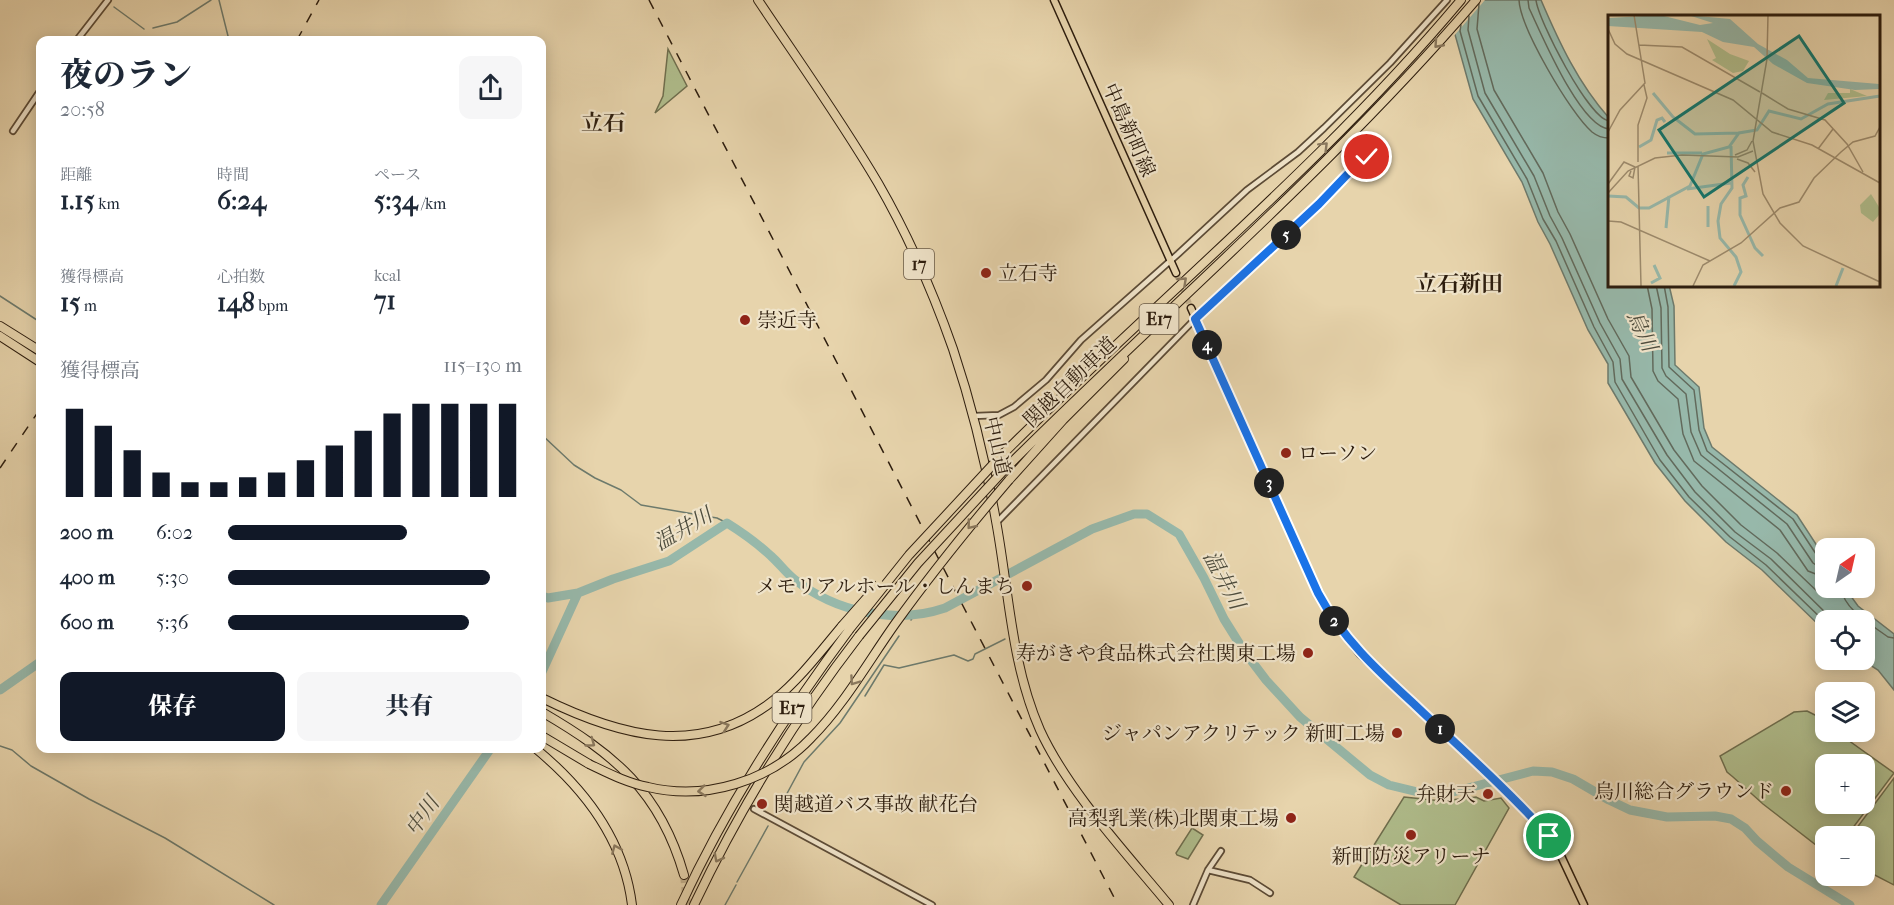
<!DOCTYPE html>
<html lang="ja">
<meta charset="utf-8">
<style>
body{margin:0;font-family:"IM FELL French Canon","Noto Serif JP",serif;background:#f6f6f7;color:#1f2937;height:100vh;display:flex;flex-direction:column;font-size:22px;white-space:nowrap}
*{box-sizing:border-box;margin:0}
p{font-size:20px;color:#747a83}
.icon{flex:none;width:33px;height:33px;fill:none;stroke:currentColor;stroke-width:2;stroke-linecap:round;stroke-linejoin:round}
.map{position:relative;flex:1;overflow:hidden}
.panel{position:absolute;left:36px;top:36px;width:510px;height:717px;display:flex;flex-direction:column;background:#fff;border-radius:12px;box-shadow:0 3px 15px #0003}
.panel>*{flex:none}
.needle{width:39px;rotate:34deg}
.tools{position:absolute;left:1815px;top:538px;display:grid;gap:12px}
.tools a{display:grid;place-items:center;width:60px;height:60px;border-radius:12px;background:#fff;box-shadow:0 3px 15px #0003;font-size:30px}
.pin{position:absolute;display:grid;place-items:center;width:51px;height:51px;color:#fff;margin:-26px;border:3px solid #fff;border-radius:50%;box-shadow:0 2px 6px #0007}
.km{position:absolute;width:30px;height:30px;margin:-15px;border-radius:50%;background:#222;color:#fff;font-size:16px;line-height:30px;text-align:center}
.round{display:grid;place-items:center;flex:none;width:63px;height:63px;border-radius:12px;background:#f6f6f7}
.head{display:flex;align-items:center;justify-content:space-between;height:102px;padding:0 24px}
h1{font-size:33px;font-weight:800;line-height:45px}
.metrics{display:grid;grid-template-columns:repeat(3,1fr);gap:9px;height:102px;padding:6px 24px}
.metrics div{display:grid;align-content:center}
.metrics b{font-size:26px;font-weight:800}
.metrics small{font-size:16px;font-weight:400}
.metrics p{font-size:16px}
.chart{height:168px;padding:12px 24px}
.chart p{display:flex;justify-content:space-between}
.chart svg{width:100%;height:108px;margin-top:6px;stroke:#111827;stroke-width:6}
.primary-button{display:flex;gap:12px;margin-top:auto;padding:12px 24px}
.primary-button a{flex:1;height:69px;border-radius:12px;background:#111827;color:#fff;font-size:24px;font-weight:800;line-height:69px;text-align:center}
.primary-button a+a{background:#f6f6f7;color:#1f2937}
ul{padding:0 24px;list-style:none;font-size:20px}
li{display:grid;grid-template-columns:96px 72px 1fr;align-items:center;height:45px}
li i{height:15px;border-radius:8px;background:#111827}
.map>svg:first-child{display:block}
.green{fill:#b0be8d;stroke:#6e6e4e;stroke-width:1.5;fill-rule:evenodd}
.water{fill:#97b8aa;stroke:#6d7a6c;stroke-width:1.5}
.pier{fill:#e7d4ac}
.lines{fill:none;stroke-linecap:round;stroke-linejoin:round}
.shore{stroke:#626a5c;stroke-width:1.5}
.stream{stroke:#6d7a6c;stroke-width:1.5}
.river{stroke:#97b8aa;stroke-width:9}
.major-tunnel{stroke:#c2af8c;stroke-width:6;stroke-dasharray:6 3;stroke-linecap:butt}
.highway-tunnel{stroke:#c2af8c;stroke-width:8;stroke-dasharray:8 4;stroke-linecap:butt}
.minor-casing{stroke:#5c4b36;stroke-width:8}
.major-casing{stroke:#2d1d0e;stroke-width:9}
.highway-casing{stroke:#2d1d0e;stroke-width:10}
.minor{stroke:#efe3c9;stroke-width:4.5}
.major{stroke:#e7d4ac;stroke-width:6}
.highway{stroke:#e7d4ac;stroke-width:8}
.rail{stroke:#2d1d0e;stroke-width:1.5;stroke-dasharray:10 10;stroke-linecap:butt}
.highway-bridge-casing{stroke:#2d1d0e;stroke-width:10;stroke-linecap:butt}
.highway-bridge{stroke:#e7d4ac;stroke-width:8}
.oneway{stroke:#8a785d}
.route-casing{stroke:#fff;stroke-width:12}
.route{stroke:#1a73e8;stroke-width:8}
.poi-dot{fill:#8f2418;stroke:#efe3c9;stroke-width:2}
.labels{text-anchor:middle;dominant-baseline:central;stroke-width:4.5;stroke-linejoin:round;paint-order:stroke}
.shield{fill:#efe3c9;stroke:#675846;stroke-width:1.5}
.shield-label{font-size:18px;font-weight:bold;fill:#2d1d0e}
.street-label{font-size:20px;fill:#2d1d0e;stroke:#efe3c9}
.poi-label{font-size:20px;fill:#2d1d0e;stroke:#efe3c9;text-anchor:end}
.water-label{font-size:21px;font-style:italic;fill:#4d4c3d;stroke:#efe3c9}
.quarter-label{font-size:22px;font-weight:bold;fill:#2d1d0e;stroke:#efe3c9}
.inset-river{fill:none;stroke:#97b8aa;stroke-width:3}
.inset-road{fill:none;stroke:#9d8b6d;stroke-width:1.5}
.view{fill:#0f766e;fill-opacity:0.15;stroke:#0f766e;stroke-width:3}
.inset-edge{fill:none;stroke:#2d1d0e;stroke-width:3}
</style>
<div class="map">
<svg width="1894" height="905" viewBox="0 0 1894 905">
<rect width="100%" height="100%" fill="#e7d4ac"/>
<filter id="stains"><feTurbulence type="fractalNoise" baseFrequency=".00333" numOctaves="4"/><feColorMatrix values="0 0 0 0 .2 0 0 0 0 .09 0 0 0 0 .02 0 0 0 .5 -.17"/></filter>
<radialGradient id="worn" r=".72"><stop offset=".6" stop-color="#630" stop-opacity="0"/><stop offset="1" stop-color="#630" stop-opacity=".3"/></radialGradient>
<path class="green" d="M668 49 687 86 655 113 663 96Z
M1807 711 1825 720 1826 732H1844L1848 740 1894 773 1846 837H1826L1825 852 1763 804 1733 777 1727 772 1720 756 1794 712ZM1826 765H1864V804H1826Z
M1894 778V885L1865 870 1864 837H1850Z
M1404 797 1442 801 1476 797 1484 801 1501 798 1509 808 1455 905H1401L1354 877Z
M1192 828 1203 835 1188 859 1177 855 1176 853Z"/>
<path class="water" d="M1457 0H1541C1559 42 1578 83 1609 118V285H1669L1674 306 1675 365 1699 387 1704 428 1712 447 1797 515 1825 558 1826 588H1845L1858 606 1894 634V690L1878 670 1862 660H1864V621H1826L1825 631 1762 570 1726 542 1685 501 1655 463 1608 383V364L1588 330 1550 244 1538 222 1522 182 1473 99 1454 31Z"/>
<path class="pier" d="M1454 0H1485L1453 37 1451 31Z"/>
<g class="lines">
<path class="shore" d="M1519 0C1520 27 1570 113 1592 132 1597 136 1602 138 1609 138
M1528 0 1529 8C1541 33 1580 127 1609 129
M1536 0C1538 20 1589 119 1609 121
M1479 4 1477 29 1494 90 1543 173 1558 212 1570 234 1608 319 1629 356 1631 377 1674 450 1702 486 1741 525 1777 553 1820 594 1824 593 1826 582
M1469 16 1468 30 1485 93 1534 176 1550 216 1562 238 1600 323 1620 359 1622 379 1667 455 1695 492 1735 532 1771 559 1834 621
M1461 25 1460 31 1478 96 1527 179 1543 219 1556 241 1594 327 1613 362 1615 382 1660 460 1689 497 1730 537 1766 565 1826 623
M1647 285 1652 309 1653 371 1658 381 1678 399 1683 434 1694 461 1780 530 1808 571 1826 578
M1656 285 1661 308 1662 368 1666 376 1686 394 1691 432 1701 455 1787 524 1813 563 1819 567 1826 568
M1664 285 1668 307 1669 367 1694 390 1699 430 1707 451 1793 519 1818 557 1826 560
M1841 588C1844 610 1872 625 1888 637L1894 638"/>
<path class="stream" d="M219 0 229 40
M114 7 144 29
M153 28 177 22 211 0
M0 296 40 322
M542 435 574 465 595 478 621 490 641 505 717 518 727 523
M911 620 914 615
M865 696 884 665 899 668 954 655 968 661 973 659 975 654 1005 639
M0 746 12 750 31 766 89 799 165 838 274 905
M777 812 804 762 840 723 899 636
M737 882 768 826
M725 905 736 885"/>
<path class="river" d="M542 596 548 598 578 593 613 579 669 561 727 523C743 533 757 543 771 556 779 563 785 572 794 579 835 612 895 625 945 608L1092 529 1134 514H1147L1179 534 1204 578 1224 619 1244 651 1266 680 1300 717 1370 775 1389 785 1422 793 1453 792 1533 771 1552 772 1573 779 1609 800 1630 810 1667 817 1715 816 1731 819 1745 828 1757 841 1788 867 1850 905
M542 672 578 593
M0 690 40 662
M381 905 491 748"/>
<path class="major-tunnel" d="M1176 273 1191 308"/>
<path class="highway-tunnel" d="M684 875 687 905"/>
<defs>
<path id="minor" d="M77 40 108 0
M13 131 40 91
M974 416 999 415 1014 407 1046 380 1081 340 1178 254 1247 190 1298 152 1324 128 1390 63 1447 0
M997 522 1195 319 1319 204 1363 158 1367 157
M754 809 932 905
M1208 870 1250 880 1270 893
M1193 905 1208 870 1221 851"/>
<path id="major" d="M1054 0 1176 273
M1191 308 1312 581 1333 619 1360 654 1474 761 1549 836 1561 856 1584 905"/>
<path id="highway" d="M758 0C798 60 841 120 878 183 908 235 933 292 953 349 972 406 986 463 996 521 1009 591 1011 664 1040 730 1068 791 1126 853 1169 905
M0 326 40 351
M0 336 40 362
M999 458C1152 304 1322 166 1461 0
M1005 469C1162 312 1332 168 1476 0
M1009 480 1063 420 1124 359
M542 698C619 736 699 759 774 700 800 679 821 651 842 626
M542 712C614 754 660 791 684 875
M542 736 589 764
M535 748C585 789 624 840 632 905
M681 905C726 807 784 717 849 630
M694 905C739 810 795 719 859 636"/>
</defs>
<use href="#minor" class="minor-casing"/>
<use href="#major" class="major-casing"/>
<use href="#highway" class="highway-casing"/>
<use href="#minor" class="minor"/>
<use href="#major" class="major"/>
<use href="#highway" class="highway"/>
<path class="rail" d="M649 0 1118 905
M297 40 319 0
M0 468 40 409"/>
<defs>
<path id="highway-bridge" d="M842 626 879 584
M849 630 909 555 999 458
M859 636 918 563 1005 469
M589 764C608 773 627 783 648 787 706 801 770 781 811 738 844 705 868 662 895 624 931 574 969 527 1009 480"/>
</defs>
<use href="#highway-bridge" class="highway-bridge-casing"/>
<use href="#highway-bridge" class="highway-bridge"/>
</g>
<defs><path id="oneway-chevron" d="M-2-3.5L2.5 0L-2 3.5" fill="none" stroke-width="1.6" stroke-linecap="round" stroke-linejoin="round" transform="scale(1.5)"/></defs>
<g class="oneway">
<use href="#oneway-chevron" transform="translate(1438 44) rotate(132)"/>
<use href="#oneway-chevron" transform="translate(1324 146) rotate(-45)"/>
<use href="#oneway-chevron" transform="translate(1183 281) rotate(-43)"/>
<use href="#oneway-chevron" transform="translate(971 525) rotate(129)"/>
<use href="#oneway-chevron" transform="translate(854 681) rotate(125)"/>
<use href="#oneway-chevron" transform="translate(725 726) rotate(-19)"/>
<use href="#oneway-chevron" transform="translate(591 743) rotate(36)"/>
<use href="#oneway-chevron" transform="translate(702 791) rotate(174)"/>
<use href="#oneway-chevron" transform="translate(616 849) rotate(-113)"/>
<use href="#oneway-chevron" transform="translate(718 858) rotate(118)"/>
</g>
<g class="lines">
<defs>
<path id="route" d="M1367 157 1363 158 1319 204 1195 319 1318 593C1342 638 1377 670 1414 704 1459 747 1507 789 1549 836"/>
</defs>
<use href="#route" class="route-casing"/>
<use href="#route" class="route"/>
</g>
<g class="poi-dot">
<circle cx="986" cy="273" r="6"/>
<circle cx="745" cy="320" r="6"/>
<circle cx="1286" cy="453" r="6"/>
<circle cx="1027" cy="586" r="6"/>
<circle cx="1308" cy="653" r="6"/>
<circle cx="1397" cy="733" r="6"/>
<circle cx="1786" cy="791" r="6"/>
<circle cx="1488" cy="794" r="6"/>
<circle cx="762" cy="804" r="6"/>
<circle cx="1291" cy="818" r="6"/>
<circle cx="1411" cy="835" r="6"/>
</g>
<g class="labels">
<g class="shield">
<rect x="904" y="249" width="30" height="30" rx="4.5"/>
<rect x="1139.5" y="304" width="39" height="30" rx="4.5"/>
<rect x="772.5" y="693" width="39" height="30" rx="4.5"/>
</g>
<g class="shield-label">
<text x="919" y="264">17</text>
<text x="1159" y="319">E17</text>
<text x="792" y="708">E17</text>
</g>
<g class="street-label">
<text transform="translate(1129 130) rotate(66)">中島新町線</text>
<text transform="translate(1070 382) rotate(-44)">関越自動車道</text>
<text transform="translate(997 446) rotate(77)">中山道</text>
</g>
<g class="poi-label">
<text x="998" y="273" text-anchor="start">立石寺</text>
<text x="757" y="320" text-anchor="start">崇近寺</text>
<text x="1298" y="453" text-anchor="start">ローソン</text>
<text x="1015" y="586">メモリアルホール・しんまち</text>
<text x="1296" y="653">寿がきや食品株式会社関東工場</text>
<text x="1385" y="733">ジャパンアクリテック 新町工場</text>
<text x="1774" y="791">烏川総合グラウンド</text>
<text x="1476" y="794">弁財天</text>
<text x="774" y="804" text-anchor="start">関越道バス事故 献花台</text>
<text x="1279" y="818">高梨乳業(株)北関東工場</text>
<text x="1411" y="856" text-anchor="middle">新町防災アリーナ</text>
</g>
<g class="water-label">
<text transform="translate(1642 331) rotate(65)">烏川</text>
<text transform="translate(683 529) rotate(-30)">温井川</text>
<text transform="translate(1224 580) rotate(62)">温井川</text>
<text transform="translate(422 816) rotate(-55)">中川</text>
</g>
<g class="quarter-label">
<text x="603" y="123">立石</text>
<text x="1459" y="284">立石新田</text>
</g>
</g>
<g transform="translate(1608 15)">
<rect width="272" height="272" fill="#e7d4ac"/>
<path d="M99 24 122 39 141 46 135 56 125 58 104 45 108 43ZM242 74 259 81 216 85 220 78H242ZM263 179 271 192V200L265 207 253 198 252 190Z" fill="#b0be8d"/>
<path d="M52 0 92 10 105 8 80 0 122 4 150 29 179 45 200 63 271 69V74L247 75 199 68 165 49 146 32 115 27 94 17 0 11 1 3Z" fill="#97b8aa"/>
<path class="inset-river" d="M45 78 65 102 87 119 131 118M123 131 124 173 113 189 110 206 112 223 128 242 133 257 126 271M31 132 43 125 49 105 54 103 57 107M59 138H94M140 162 135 170 138 181 132 183V200L147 233 155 241M79 174 123 168M0 181 18 182 31 193H41L82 171 95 139 121 132 131 118 149 115 161 96 193 104 220 89 272 81M100 191V212M58 213 61 181M43 268 52 263 46 250M228 271 235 253"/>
<path class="inset-road" d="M160 0 159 44 145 126 155 179 172 208 195 231 272 267M0 14 7 29 19 39 125 85 164 117 204 130 272 168M31 30 74 32 152 77M154 78 180 94 217 105 239 129 255 157M0 117 12 95 37 68 26 0M210 134 225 114M127 140 139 135 144 126M129 144 140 148 147 157M30 147V110L39 83 36 70M30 151 33 271M0 169 16 147 27 152 25 163 21 161 23 156M0 178 20 156 47 143 74 140 130 142 145 136M0 206 13 207 102 246M85 271 95 250 133 228 172 193 191 187 206 163 233 137 245 127 267 121 272 112"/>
<path class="view" d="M191 21 236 88 96 182 51 115Z"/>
<rect width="272" height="272" class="inset-edge"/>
</g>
<rect width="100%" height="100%" filter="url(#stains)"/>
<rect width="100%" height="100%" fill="url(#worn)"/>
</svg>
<div class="tools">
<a><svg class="needle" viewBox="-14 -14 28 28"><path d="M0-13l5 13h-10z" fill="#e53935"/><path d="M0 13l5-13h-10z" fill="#747a83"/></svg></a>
<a><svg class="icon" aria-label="locate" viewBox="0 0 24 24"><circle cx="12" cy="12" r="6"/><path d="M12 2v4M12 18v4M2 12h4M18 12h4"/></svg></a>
<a><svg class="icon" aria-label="layers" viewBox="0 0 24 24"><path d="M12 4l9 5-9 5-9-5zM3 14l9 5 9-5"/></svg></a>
<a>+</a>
<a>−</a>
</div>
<div class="pin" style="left:1549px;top:836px;background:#1e9e55"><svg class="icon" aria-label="arrive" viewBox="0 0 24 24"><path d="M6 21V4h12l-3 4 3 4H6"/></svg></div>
<div class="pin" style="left:1367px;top:157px;background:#d93025"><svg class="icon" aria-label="check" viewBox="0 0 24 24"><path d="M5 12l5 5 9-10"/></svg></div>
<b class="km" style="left:1440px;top:729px">1</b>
<b class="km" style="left:1334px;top:621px">2</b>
<b class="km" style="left:1269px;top:483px">3</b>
<b class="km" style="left:1207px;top:345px">4</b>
<b class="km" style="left:1286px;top:235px">5</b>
<section class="panel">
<div class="head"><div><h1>夜のラン</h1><p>20:58</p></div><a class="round"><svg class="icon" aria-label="share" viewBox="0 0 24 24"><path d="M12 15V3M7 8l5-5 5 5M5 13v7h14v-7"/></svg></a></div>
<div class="metrics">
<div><p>距離</p><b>1.15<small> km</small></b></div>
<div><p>時間</p><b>6:24</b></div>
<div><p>ペース</p><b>5:34<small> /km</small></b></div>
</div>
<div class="metrics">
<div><p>獲得標高</p><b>15<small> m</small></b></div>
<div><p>心拍数</p><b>148<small> bpm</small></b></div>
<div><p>kcal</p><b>71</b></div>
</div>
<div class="chart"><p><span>獲得標高</span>115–130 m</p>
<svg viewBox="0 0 160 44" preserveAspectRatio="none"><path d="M5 44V8M15 44V15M25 44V25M35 44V34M45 44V38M55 44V38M65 44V36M75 44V34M85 44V29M95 44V23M105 44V17M115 44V10M125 44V6M135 44V6M145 44V6M155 44V6"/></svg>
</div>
<ul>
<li><b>200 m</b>6:02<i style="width:61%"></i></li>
<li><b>400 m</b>5:30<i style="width:89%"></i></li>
<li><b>600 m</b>5:36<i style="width:82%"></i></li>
</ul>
<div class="primary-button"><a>保存</a><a>共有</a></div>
</section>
</div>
